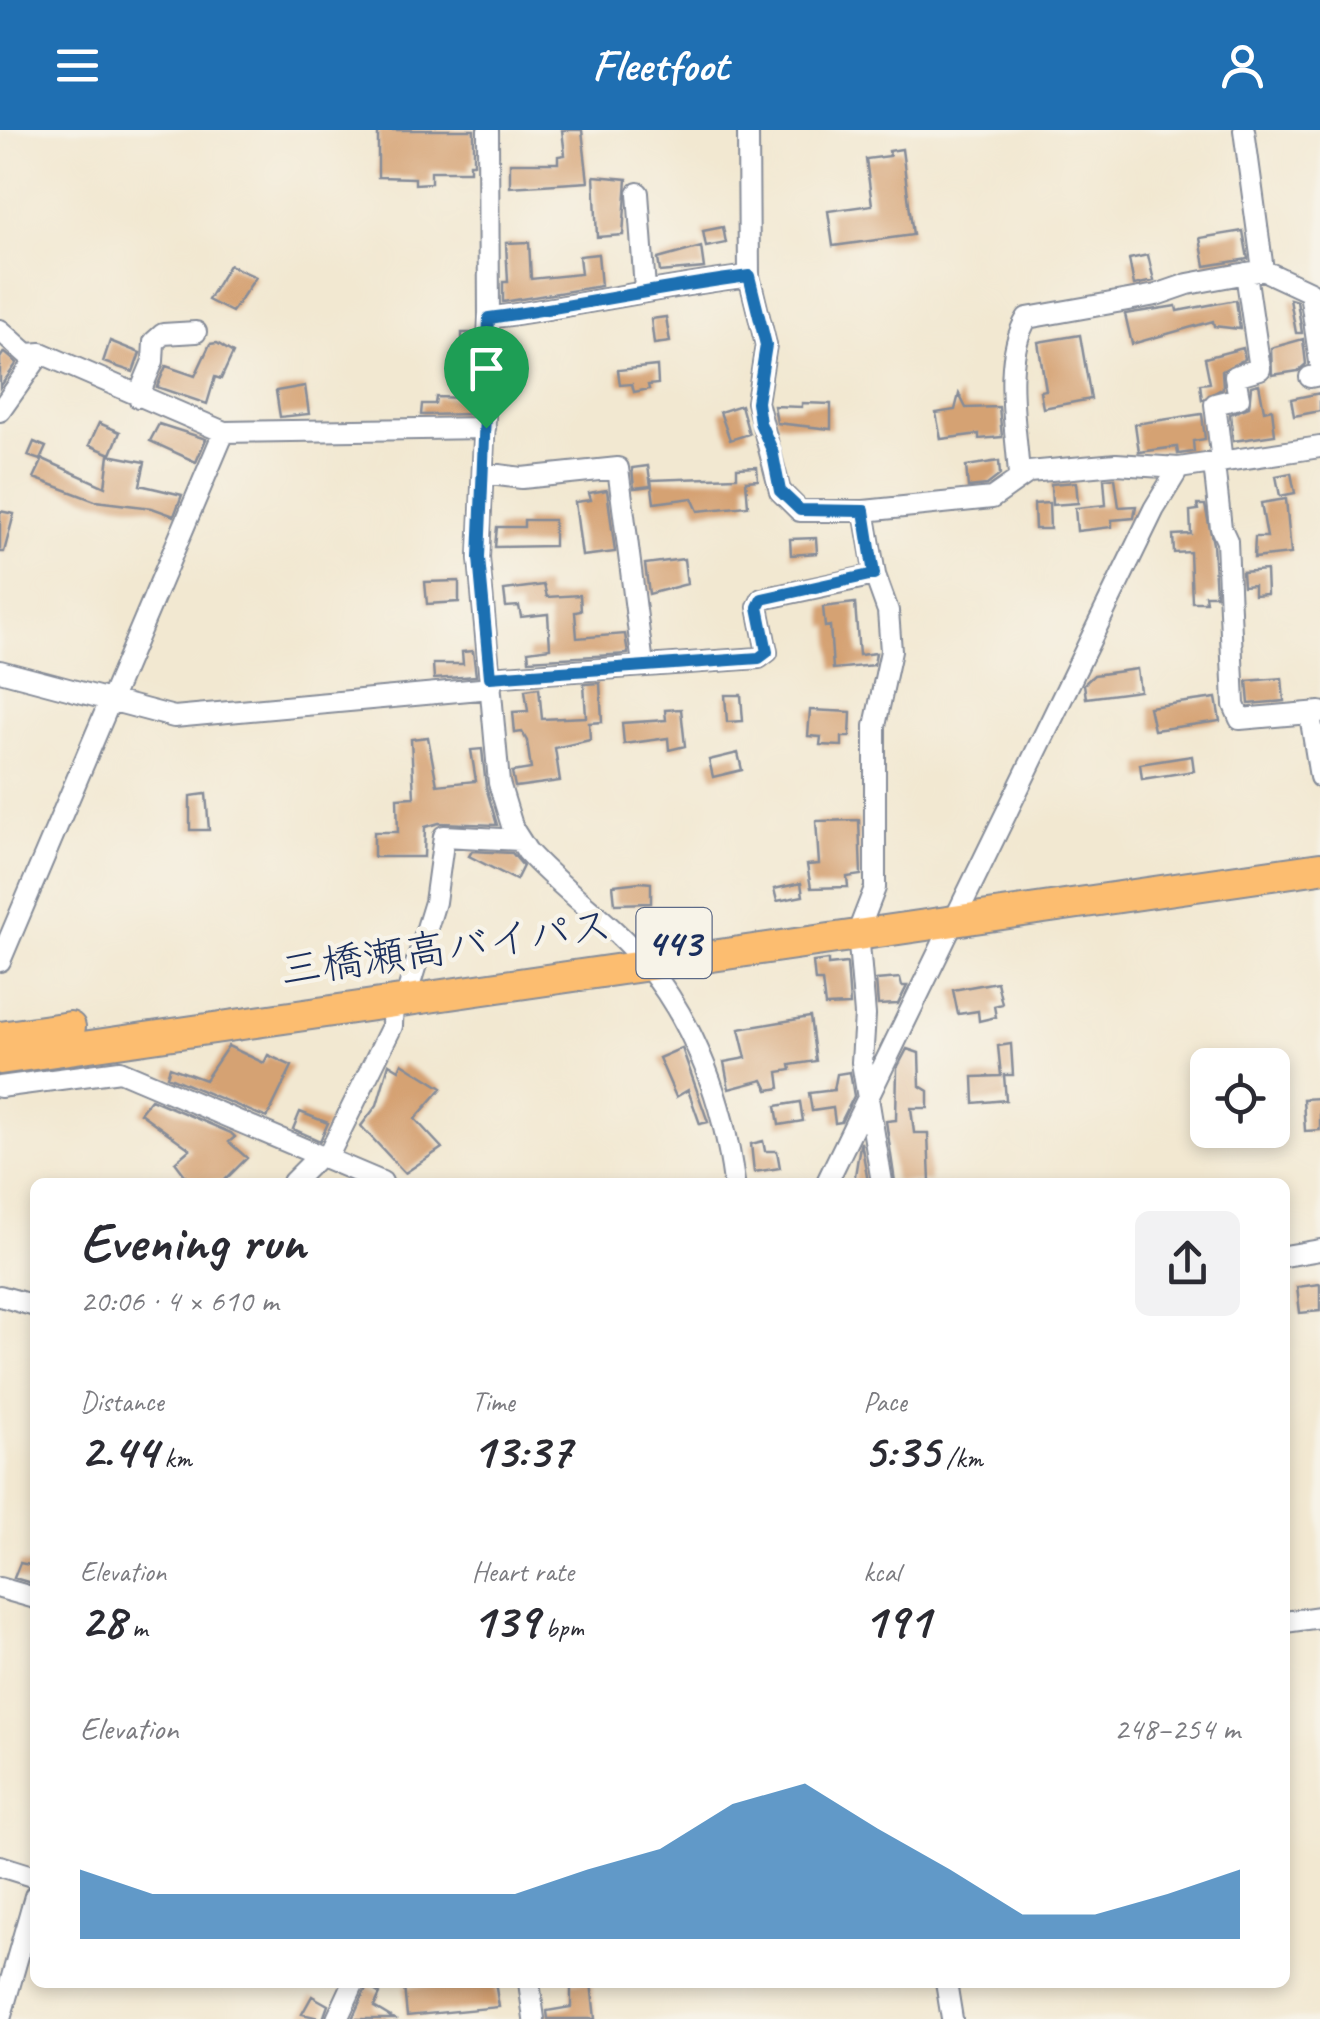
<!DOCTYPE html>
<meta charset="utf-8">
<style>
body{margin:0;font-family:Caveat,"Klee One",sans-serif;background:#f2f2f3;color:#2b2b33;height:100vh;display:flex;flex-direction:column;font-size:38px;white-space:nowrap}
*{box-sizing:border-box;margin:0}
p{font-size:32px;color:#7c7c81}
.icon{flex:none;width:55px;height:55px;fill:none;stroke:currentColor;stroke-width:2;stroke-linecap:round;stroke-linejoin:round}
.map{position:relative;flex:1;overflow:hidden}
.drawer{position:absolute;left:30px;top:1048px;width:1260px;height:810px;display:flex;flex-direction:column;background:#fff;border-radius:15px;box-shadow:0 5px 15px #0003}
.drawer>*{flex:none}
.fabs{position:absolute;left:1190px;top:918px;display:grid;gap:20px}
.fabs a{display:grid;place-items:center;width:100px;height:100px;border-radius:15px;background:#fff;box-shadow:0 5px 15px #0003;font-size:50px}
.pin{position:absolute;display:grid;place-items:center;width:85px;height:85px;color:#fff;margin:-102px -42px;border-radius:50% 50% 50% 0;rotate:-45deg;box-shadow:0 0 10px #0007}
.pin .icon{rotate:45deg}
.round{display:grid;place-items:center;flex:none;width:105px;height:105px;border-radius:15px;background:#f2f2f3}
.summary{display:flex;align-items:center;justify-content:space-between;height:170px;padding:0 50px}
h1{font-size:55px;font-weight:700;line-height:75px}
.metrics{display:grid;grid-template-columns:repeat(3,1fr);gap:15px;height:170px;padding:10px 50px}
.metrics div{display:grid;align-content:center}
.metrics b{font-size:50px;font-weight:700}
.metrics small{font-size:28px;font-weight:400}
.metrics p{font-size:28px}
.chart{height:280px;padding:20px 50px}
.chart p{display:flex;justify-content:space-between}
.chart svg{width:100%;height:180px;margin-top:10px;fill:#1f6fb2;opacity:.7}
header{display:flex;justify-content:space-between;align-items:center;height:130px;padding:0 50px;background:#1f6fb2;color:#fff;font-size:45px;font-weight:700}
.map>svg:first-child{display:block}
.building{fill:#d5a273}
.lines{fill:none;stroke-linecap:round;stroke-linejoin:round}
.minor-casing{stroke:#868c98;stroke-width:24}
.highway-casing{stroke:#868c98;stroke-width:34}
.minor{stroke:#fff;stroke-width:20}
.highway{stroke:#fcbd6f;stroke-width:30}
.route-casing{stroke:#fff;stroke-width:20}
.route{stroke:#1f6fb2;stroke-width:12}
.labels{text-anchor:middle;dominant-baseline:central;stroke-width:9;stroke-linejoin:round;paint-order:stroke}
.shield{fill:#f7f3e8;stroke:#5d6a87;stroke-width:2.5}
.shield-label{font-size:40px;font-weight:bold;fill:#1b2f5e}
.street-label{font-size:42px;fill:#1b2f5e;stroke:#f7f3e8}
</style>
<header><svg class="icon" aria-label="menu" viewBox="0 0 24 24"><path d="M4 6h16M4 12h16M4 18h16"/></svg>Fleetfoot<svg class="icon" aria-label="person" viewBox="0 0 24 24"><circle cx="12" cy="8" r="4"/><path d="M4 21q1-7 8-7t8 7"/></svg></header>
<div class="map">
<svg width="1320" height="1889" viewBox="0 0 1320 1889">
<rect width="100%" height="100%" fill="#f7f3e8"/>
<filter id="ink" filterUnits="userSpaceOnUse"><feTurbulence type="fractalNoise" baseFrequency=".01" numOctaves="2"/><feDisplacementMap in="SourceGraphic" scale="20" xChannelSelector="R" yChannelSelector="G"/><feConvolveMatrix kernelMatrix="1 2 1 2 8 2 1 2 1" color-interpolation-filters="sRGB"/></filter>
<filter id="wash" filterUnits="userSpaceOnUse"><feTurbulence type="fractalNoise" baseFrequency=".0048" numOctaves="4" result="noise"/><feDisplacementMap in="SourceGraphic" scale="40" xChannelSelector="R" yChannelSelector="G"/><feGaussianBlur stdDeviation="2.25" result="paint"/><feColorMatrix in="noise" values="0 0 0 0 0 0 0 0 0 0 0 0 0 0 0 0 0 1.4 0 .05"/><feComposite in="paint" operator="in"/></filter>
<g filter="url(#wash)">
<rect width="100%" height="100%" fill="#f2e8d1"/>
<g id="blocks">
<path class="building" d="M378 0H474V33H470V41H431V53L415 54V48L378 47Z
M562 0H582L588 52 510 57V33H558V26L565 25Z
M902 19 913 105 833 116 828 81 872 75 866 29 890 26 889 21Z
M594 46 627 49 623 105 597 107Z
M723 97 726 113 706 117 703 101Z
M1243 101 1248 129 1205 136 1200 108Z
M529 112 531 149 581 144 579 126 598 124 601 156 503 172V152H508L506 113Z
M701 117 704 138 660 142 658 129Z
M1148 125 1154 151 1134 155 1129 129Z
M229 135 256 147 232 182 208 170Z
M1290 169 1297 171 1302 203H1296Z
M1236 170 1240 199 1214 196 1213 191 1132 214 1125 184 1176 176 1177 181Z
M666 187 670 212 654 214 651 189Z
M462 203H475L471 284 421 285 422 274H435L436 267 463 268Z
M1080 205 1091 269 1043 278 1040 261 1046 260 1038 212Z
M1303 209 1306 234 1298 241 1272 245 1271 218Z
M110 211 140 223 133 242 103 232Z
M217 213 233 223 221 249 215 247 207 274 157 257 166 236 195 246 210 214Z
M1243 218 1245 229 1222 241 1223 258 1202 270 1200 254 1210 253 1205 228Z
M4 222 17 233 0 257V228Z
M657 236 658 254 648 255 649 259 634 262 632 254 620 255 618 240Z
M1259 254 1264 281 1272 279 1275 305 1233 311 1230 284 1249 277 1251 256Z
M305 256 309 284 280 287 276 261Z
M1320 263V281L1294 286 1291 269Z
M959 264 966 278 999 277 1002 307 979 309V304L941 309 936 283 955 280Z
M802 273 831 274V299L777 293 774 276 802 277Z
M741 275 749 304 730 310 720 282Z
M1202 284 1205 309 1193 311 1194 322 1178 324 1177 317 1139 322 1135 294Z
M99 293 120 302 111 324 89 315Z
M159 294 206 309 196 332 150 311Z
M34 312 46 317 40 330 28 326Z
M109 325 145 332 140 355 182 365 174 386 152 378 95 371 34 348 43 329 105 357Z
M999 331 1000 345 987 355 968 357 966 336Z
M648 336 651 356 634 358 632 338Z
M757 337 758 350 746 351 748 376 698 381 692 368 654 373 651 350 737 347V338Z
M1291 343 1295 363 1280 366 1276 346Z
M1115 348 1119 377 1136 376 1134 388 1112 390V397L1077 401 1075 378 1106 375 1104 349Z
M1076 352 1078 373 1052 375 1051 354Z
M607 360 615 422 582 426 575 372 591 370 589 363Z
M1286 369 1291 424 1254 428 1255 407H1267L1261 373Z
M1049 373 1050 399H1035L1034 374Z
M1197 375H1205L1213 414 1216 465H1205L1206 472H1192L1190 422 1174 423 1173 405 1191 404 1190 381 1198 380Z
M0 381 14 384 4 422H0Z
M524 390H554V416L495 417 497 397H524Z
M816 408 817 423 791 425 790 409Z
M684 429 687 454 649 464 645 434Z
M1266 440 1267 464 1254 465V455L1243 456 1242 442Z
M459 451V472L427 474 425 452Z
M544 455 547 467 580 465 581 481 575 482 577 508 625 504 628 524 529 530 528 521 550 518 548 484 521 487 519 476 506 477 504 460Z
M855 473 859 525 876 523 874 535 833 539 830 496 825 497 823 477Z
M473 521 476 546 434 549 433 534H463L462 522Z
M1137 539 1140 561 1086 568 1084 554 1094 545Z
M1282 548 1284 571 1249 574 1247 551Z
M600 553 602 592 589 593 590 610 555 618 560 651 515 657 512 642 531 639 527 611 522 602 515 603 513 582 528 581 525 560 539 558 542 589 586 587 584 554Z
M725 565H741L743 591 727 592Z
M1216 568 1220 591 1154 600 1149 577Z
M681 579 685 616 669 620 668 608 624 614 622 593 666 590 665 580Z
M810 580 851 582 850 607H842V616L820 615 821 607 808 606Z
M428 607 437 655 476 651 471 620 482 619 486 657 497 695 439 693 425 697 424 727H374V702H398L397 668 414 667 411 609Z
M738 623 742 640 713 647 709 630Z
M1192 626 1194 641 1142 649 1140 634Z
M206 664 209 700H190V666Z
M859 690 861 745 847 747 848 757 811 758 807 735 819 734 816 691Z
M472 721 512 723 523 736 516 750 469 726Z
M640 752 651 753V773L615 774 613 755Z
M801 753 803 766 777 771 774 759Z
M828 830V835L847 833 850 875 825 876 822 851H815L813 832Z
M900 848 902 856H907L898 874 878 875 876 850Z
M997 852 1002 874 994 876 996 887 979 891 978 881 958 884 953 860Z
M810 887 816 931 790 935 791 940 778 942 780 958 768 960 763 950 729 959 724 932 746 928 739 899Z
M1011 914 1013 945H1004L1006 970 974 973 973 947 1001 946 998 916Z
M228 916 264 933 268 925 292 936 267 988 167 946 170 937 205 950Z
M682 918 708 992 700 994 688 960 676 967 659 928Z
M907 919 919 923 920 956 928 961V978H911L914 1003H928L930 1052H895L886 991 896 990 897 938Z
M402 933 442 958 415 989 442 1018 405 1043 361 996 377 975 389 934 399 940Z
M850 942 854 966 841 992 835 993 833 978 812 981 809 963 834 960 837 944Z
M1320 968V1000L1305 1001 1303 969Z
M151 969 231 1003 235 1007 229 1012 247 1028 223 1052H190L175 1032 190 1019 140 983Z
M800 972 803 991 779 995 776 976Z
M300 982 328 993 320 1011 293 999Z
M763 1011 765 1021H777L780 1038 754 1042 751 1014Z
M861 1012 868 1052H854L860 1015Z
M1320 1154V1181L1300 1183 1297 1157Z
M20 1433 35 1436V1454L14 1448Z
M495 1852 499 1877 407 1886 404 1857Z
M571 1852H591L595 1889H548L547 1881 571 1877Z
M367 1856 380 1864 374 1877 394 1889H352Z
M312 1866 328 1875 323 1889 302 1884Z"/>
</g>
</g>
<g filter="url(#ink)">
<use href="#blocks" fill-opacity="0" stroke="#868c98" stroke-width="2.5"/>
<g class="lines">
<defs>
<path id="minor" d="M488 0 489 188 479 428 499 653 513 699 527 721C563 761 611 792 645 833 696 895 724 974 734 1052
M748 0 749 146 766 215 757 272 780 361 800 381H864L992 368 1029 342 1116 334 1179 338 1320 317
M1244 0 1263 140
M638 63 645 159
M489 188C576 176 661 157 749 146
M0 200 27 224 41 223 224 302 485 298
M1310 247 1320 245
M138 267 153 231 154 212 163 204 196 202
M0 281 41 223
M1222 332 1215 274 1239 268 1235 246 1260 239 1246 143
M1214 334 1221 398 1227 411 1234 575 1240 589 1320 582
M483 343 522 348 618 338 643 535
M1019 347C1017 300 1001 230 1027 188L1156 165 1188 154 1263 140 1310 162 1320 232
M864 381 875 445 888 481 891 521 875 596V758L858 802 865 885 862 932 882 1052
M0 541 174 587 491 558
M490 547 759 528 767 522 758 477 762 469 875 445
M1310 585 1320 647
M0 831 224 302
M406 867 435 772 444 706 520 710
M0 957 120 941 382 1052
M327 1028 392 896 393 869
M293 1052 320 1025
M827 1052 1154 379 1179 338
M1285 1126 1320 1120
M0 1166 35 1176
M0 1458 35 1468
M1285 1492 1320 1487
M0 1736 35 1747
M529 1852 534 1889
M946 1852 952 1889
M0 1889 35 1766
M337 1889 354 1852"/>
<path id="highway" d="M0 907 70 897
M0 929 1320 738"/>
</defs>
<use href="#minor" class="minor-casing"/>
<use href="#highway" class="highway-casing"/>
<use href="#minor" class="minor"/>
<use href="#highway" class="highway"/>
</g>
</g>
<g class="lines" filter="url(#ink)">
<defs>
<path id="route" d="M749 146 766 215 757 272 760 293 772 320 780 361 800 380 864 381 874 444 762 469 758 477 767 522 759 528 490 547 479 428 489 188C576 176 662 157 749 146Z"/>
</defs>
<use href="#route" class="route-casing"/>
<use href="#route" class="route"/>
</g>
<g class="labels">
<rect class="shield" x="636.5" y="778" width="75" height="70" rx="8"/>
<g class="shield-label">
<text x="674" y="813">443</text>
</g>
<g class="street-label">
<text transform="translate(446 818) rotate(-8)">三橋瀬高バイパス</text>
</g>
</g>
</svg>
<div class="fabs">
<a><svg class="icon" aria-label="locate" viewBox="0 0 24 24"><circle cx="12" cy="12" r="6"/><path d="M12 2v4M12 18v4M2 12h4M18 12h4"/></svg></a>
</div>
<div class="pin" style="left:486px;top:298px;background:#1e9e55"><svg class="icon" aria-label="arrive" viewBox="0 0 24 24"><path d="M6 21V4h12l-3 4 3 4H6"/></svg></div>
<section class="drawer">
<div class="summary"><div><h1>Evening run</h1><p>20:06 · 4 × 610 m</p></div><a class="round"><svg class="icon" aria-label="share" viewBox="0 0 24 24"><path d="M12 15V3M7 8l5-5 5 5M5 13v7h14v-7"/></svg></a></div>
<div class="metrics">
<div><p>Distance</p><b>2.44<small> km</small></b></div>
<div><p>Time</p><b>13:37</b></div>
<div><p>Pace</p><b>5:35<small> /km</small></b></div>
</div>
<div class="metrics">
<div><p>Elevation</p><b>28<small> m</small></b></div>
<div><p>Heart rate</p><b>139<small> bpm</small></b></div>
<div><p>kcal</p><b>191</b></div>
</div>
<div class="chart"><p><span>Elevation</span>248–254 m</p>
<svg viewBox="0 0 160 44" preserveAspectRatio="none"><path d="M0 44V27L10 33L20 33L30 33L40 33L50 33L60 33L70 27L80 22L90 11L100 6L110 17L120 27L130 38L140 38L150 33L160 27V44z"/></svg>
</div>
</section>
</div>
